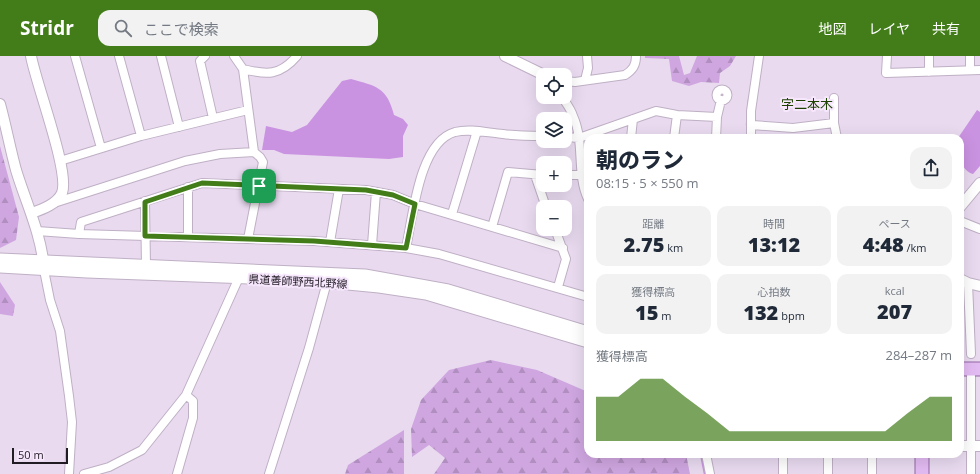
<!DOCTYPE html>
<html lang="ja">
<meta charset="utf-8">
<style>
body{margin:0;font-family:"Open Sans","Noto Sans JP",sans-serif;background:#f2f2f3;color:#1f2937;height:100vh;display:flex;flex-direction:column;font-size:15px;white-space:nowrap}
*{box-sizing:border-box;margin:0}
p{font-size:13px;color:#747a83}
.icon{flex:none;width:22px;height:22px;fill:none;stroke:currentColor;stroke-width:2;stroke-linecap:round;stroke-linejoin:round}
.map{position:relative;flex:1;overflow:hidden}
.sheet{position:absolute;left:584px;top:78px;width:380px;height:324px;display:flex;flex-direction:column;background:#fff;border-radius:12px;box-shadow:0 4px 16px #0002}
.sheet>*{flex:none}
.tools{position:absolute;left:536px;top:12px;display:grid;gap:8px}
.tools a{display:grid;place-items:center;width:36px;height:36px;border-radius:8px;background:#fff;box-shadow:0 4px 16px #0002;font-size:20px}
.scale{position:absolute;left:12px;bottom:10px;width:56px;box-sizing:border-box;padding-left:4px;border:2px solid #211c24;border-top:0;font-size:11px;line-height:14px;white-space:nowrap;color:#211c24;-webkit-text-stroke:3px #f7e7fd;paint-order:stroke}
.pin{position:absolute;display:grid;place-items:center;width:34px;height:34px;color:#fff;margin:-17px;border-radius:8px;box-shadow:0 2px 6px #0006}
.round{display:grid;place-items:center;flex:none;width:42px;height:42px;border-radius:12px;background:#f2f2f3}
.summary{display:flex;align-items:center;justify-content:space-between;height:68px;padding:0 12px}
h1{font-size:22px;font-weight:800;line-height:30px}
.metrics{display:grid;grid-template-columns:repeat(3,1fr);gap:6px;height:68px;padding:4px 12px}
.metrics div{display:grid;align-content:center;border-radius:10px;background:#f2f2f3;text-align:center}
.metrics b{font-size:20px;font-weight:800}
.metrics small{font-size:11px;font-weight:400}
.metrics p{font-size:11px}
.chart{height:112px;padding:8px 12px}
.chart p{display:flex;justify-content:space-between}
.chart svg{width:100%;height:72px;margin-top:4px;fill:#427d19;opacity:.7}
header{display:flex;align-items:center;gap:24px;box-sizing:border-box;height:56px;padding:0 20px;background:#427d19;color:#fff}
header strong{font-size:19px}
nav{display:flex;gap:22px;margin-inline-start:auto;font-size:14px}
.search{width:280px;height:36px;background:#f2f2f3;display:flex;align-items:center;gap:10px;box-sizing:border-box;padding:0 14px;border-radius:12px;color:#747a83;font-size:15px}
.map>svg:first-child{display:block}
.forest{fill:url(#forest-firs)}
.water{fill:#ca93e1}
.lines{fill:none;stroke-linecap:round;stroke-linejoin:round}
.stream{stroke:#ca93e1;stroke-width:2.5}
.minor-casing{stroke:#bfb0c5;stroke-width:10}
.tertiary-casing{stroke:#bfb0c5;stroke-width:12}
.secondary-casing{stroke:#bfb0c5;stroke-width:13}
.primary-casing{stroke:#9366a5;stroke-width:15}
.minor{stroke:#fff;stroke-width:8}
.tertiary{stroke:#fff;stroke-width:10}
.secondary{stroke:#fff;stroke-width:11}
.primary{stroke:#e3bbf3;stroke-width:13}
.route-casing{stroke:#fff;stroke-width:8}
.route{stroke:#427d19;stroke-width:5}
.labels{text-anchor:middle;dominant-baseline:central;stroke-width:4;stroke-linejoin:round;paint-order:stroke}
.street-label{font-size:11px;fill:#211c24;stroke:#f7e7fd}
.quarter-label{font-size:13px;fill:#1c4100;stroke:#f7e7fd}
</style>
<header>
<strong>Stridr</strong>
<div class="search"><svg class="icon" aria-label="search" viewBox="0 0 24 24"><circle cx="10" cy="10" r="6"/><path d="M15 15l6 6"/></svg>ここで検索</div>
<nav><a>地図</a><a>レイヤ</a><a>共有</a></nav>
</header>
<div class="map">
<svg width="980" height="418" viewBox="0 0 980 418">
<defs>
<pattern id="forest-firs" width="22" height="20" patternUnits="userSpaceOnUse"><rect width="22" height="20" fill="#cfa6e0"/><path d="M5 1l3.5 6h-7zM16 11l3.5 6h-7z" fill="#b18ec0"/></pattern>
</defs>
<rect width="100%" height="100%" fill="#e9daf0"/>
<path class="forest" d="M645 0H679L684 19 690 17 697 0H736L730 10 720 17 719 27 701 26 689 30 672 25 669 3 645 2Z
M0 90 19 161 16 184 0 192Z
M0 226 15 249 13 260 0 258Z
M491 304 537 314 588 336V398H686L690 418H434L445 402 429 389 412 401 411 373 421 344 449 314Z
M404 374V418H345L348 409Z"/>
<path class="water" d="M351 23C376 30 387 31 394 59L403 63 408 69 403 80V101L389 103 284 98 274 94H262L266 70 292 76 307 69 342 25Z
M977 54 980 56V110L973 118C958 113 960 95 960 82H958Z"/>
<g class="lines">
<path class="stream" d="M747 69 749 44
M701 398 705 418"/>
<defs>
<path id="minor" d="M75 0 101 92
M119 0 141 80
M161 0 179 71
M205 0 200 5 213 62
M234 0 243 13 254 96 260 101 263 106 248 183
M887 0 886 17 980 14
M243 13C267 19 280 20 297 0
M970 14V0
M929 16V0
M585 24 588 12 587 0
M565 25 575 26 625 19C633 14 636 9 636 0
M716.5 39a5.5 5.5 0 1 1 11 0a5.5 5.5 0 1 1-11 0Z
M562 41C566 47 571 53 573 60 585 86 576 118 588 143
M834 42V67L837 82
M717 61 721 44
M752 69 793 72 834 67
M565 81 579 82 656 55 677 59 717 61 716 82
M631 82 633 63
M674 82 677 59
M751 82V55L759 0
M60 105 141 80 248 54
M535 119 546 151
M565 119H588
M145 145 146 210
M54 147 185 105 220 98 254 96
M452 158 477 75
M960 165 980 173
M492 171 508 116 543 119
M555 173 566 203 558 231
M37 175 79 178 314 185 406 192 439 198 588 241
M79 178 81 166 202 127 366 134 393 139 415 148 563 192
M188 181V131
M330 186 339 133
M372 189 376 136
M406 192C413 160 419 86 455 76 471 72 488 77 503 78 517 80 530 80 543 80
M44 214 50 244 60 275 69 340 72 366 69 418
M968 227 971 298
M971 320V418
M706 398 710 418
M783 398V418
M828 398V418
M872 398V418
M84 418 109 411 142 394 186 339 241 217
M177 418 193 362V345L186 339
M269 418 309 292 327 226"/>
<path id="tertiary" d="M31 0C36 28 70 116 62 137 57 148 43 153 32 157
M505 0 544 19
M0 48C6 70 10 92 16 114 26 147 41 177 44 212
M960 151 980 127
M960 223 968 227 980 230
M960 390H980"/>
<path id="secondary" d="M0 203 365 219 448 234 588 276
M0 211 87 216 306 224 379 231 426 238 588 286"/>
<path id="primary" d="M960 313H980
M922 398V418"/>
</defs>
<use href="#minor" class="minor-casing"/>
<use href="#tertiary" class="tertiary-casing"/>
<use href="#secondary" class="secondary-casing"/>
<use href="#primary" class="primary-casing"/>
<use href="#minor" class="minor"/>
<use href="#tertiary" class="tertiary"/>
<use href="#secondary" class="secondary"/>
<use href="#primary" class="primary"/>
</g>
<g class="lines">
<defs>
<path id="route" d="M202 127 366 134 393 139 415 148 406 192 314 185 145 180V146Z"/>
</defs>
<use href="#route" class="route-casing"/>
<use href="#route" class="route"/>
</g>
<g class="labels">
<g class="street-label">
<text transform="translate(298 225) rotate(3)">県道善師野西北野線</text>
</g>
<g class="quarter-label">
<text x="807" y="48">字二本木</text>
</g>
</g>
</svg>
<div class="tools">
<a><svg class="icon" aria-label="locate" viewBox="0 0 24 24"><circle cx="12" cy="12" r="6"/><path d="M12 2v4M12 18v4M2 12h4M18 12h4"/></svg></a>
<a><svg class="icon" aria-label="layers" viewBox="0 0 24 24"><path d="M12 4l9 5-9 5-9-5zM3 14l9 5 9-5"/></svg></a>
<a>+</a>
<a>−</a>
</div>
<div class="scale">50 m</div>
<div class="pin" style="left:259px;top:130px;background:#1e9e55"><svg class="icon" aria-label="arrive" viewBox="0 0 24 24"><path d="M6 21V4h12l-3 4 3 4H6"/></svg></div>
<section class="sheet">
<div class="summary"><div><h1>朝のラン</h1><p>08:15 · 5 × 550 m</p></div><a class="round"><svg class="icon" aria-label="share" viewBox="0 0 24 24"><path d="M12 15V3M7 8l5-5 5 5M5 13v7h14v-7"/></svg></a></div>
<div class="metrics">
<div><p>距離</p><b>2.75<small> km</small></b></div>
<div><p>時間</p><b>13:12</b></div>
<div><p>ペース</p><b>4:48<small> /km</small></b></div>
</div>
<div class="metrics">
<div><p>獲得標高</p><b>15<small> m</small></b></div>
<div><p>心拍数</p><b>132<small> bpm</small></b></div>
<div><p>kcal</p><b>207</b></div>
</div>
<div class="chart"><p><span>獲得標高</span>284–287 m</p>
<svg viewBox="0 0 160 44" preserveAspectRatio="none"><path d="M0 44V17L10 17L20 6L30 6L40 17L50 27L60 38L70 38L80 38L90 38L100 38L110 38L120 38L130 38L140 27L150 17L160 17V44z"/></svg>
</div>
</section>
</div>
